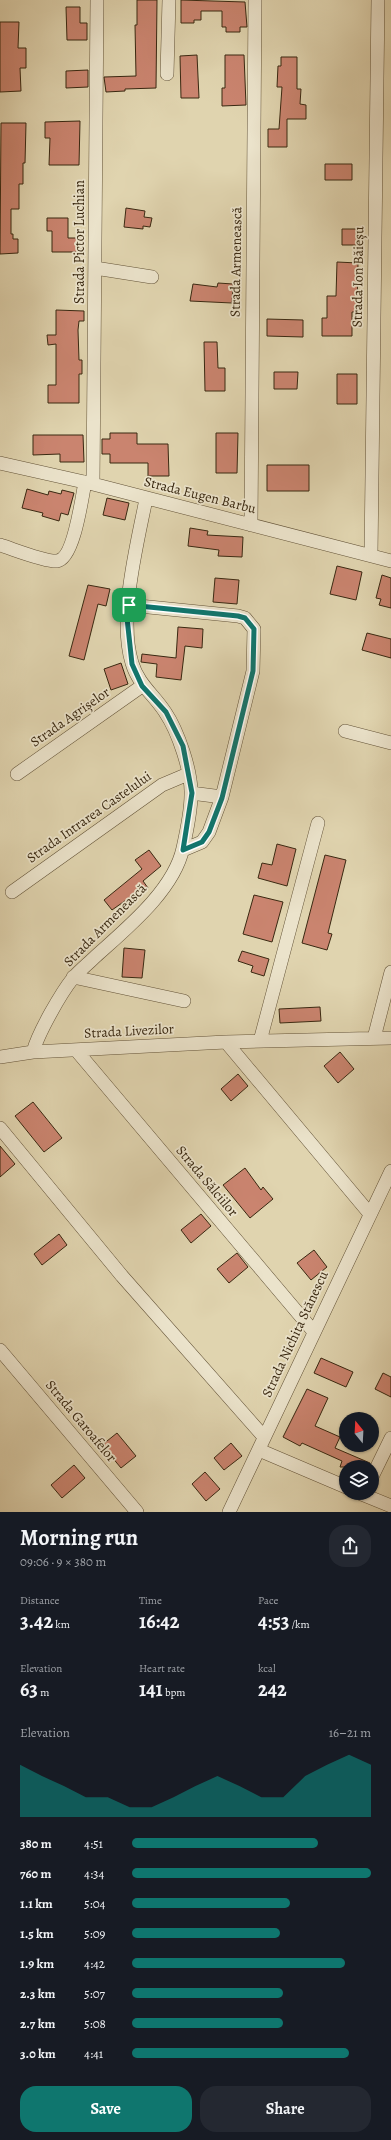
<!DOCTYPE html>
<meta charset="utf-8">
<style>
body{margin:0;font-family:Alegreya,serif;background:#242831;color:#f1f3f6;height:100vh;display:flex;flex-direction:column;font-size:15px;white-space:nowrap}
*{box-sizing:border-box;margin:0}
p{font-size:13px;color:#9ea1a6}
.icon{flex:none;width:22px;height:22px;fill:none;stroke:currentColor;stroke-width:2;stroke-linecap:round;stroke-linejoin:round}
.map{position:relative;height:1512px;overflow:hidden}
.side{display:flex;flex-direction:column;background:#171b24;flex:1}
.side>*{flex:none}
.needle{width:26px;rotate:342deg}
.tools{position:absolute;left:339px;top:1412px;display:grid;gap:8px}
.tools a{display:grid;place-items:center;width:40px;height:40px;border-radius:50%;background:#171b24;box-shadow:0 1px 3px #0004;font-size:20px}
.pin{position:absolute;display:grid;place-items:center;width:34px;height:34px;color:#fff;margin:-17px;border-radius:8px;box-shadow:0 2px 6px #0006}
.round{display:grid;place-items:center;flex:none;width:42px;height:42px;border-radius:16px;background:#242831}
.summary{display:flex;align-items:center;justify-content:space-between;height:68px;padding:0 20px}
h1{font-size:22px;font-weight:600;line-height:30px}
.stats{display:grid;grid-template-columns:repeat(3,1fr);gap:6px;height:68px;padding:4px 20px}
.stats div{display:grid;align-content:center}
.stats b{font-size:20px;font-weight:600}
.stats small{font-size:11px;font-weight:400}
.stats p{font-size:11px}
.chart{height:112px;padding:8px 20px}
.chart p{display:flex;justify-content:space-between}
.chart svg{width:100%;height:72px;margin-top:4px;fill:#0f766e;opacity:.7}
.action{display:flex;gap:8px;margin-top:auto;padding:8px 20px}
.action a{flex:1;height:46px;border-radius:16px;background:#0f766e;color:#fff;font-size:16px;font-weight:600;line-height:46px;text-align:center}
.action a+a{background:#242831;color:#f1f3f6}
ul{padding:0 20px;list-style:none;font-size:13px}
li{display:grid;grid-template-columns:64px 48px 1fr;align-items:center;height:30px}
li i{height:10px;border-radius:5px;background:#0f766e}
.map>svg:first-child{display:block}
.building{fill:#ca846f;stroke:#392811}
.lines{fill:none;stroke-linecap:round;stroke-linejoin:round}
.street-casing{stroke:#635338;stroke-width:14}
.street{stroke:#ebe3cb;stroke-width:13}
.route-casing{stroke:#fff;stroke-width:8}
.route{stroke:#0f766e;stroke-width:5}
.labels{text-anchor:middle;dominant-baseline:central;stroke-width:3.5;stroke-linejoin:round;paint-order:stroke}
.street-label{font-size:14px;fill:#392811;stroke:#ebe3cb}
</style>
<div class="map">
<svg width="391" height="1512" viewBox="0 0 391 1512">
<rect width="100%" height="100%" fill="#e0d4af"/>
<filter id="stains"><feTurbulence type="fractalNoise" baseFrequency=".005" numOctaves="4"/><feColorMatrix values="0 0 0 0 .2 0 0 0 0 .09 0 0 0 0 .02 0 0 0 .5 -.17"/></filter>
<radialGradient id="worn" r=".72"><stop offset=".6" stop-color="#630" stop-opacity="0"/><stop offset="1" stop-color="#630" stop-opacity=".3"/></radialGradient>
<path class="building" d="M137 0H157L156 88 125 89V91L106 92 104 77 136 76 135 25H137Z
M181 0 245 2 247 27H240V32H226V27H222V11H201V20H194V23H181Z
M66 7H80V23H87V40H67Z
M0 22H19L18 48H26V68H20L21 91 0 92Z
M197 55 199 98H181L180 56Z
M225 55H244L246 105 222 106V88H225Z
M281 57H297V89H301L300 104 306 105V119H287V147H268V129H279L282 87H277L278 66H281Z
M88 70V87L66 88V71Z
M80 121 79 165H49L50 138H45V122Z
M1 123H26L25 163H23V184H19V209H11V234H13V239H18V253L0 254Z
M325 164H352V180H325Z
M126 208 145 211 144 217 152 218 150 227 143 226V229L124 227Z
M47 218H68V238H81V252H52V231H47Z
M342 229H361V245H342Z
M337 262 358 263 357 312H352V336H322V318H327V296H336Z
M218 283 233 284 232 303 190 301 193 284 217 287Z
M56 310 84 311V321H79L78 330 79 360H82V374H79V403H48V385H56V344L48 345 47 335H56Z
M267 319 303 320V337L267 336Z
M204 342H217L218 368H225V391H205Z
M274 372H298L297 389H274Z
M337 374H357V404H337Z
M110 433H137V444H168L169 476H148V463H110V454H102V439H110Z
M216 433H238L237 473H216Z
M33 435H83L84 462H60V454L33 455Z
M267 465H309V491H267Z
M27 489 48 495 49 491 61 494 62 490 74 493 68 515 61 513 59 521 42 516 43 513 22 508Z
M107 498 129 503 125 520 103 515Z
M190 528 208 531 207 535 243 537 242 557 218 556 219 550 188 546Z
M337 566 362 572 356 600 330 594Z
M382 575 391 578V608L379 605 381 599 376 598Z
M215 578 239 580 237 604 213 602Z
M88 585 110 589 106 606 98 604 84 660 69 656Z
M178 627 203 629 202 648 185 646 181 680 156 677 157 664 141 662 142 654 176 658Z
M367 633 391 639V658L362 650Z
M121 663 128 684 111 690 104 669Z
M277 844 296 849 287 886 258 878 262 863 272 865Z
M149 850 161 866 143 881 148 888 131 901 129 898 112 910 104 900 142 869 135 860Z
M325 855 346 860 328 933 332 934 327 950 302 943Z
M254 895 283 902 272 942 243 934Z
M124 948 145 950 142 978 122 977Z
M242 951 269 959 264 976 251 972 253 966 238 961Z
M320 1007 321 1021 280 1023 279 1009Z
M340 1052 354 1069 338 1083 324 1066Z
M238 1074 248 1086 231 1101 221 1089Z
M33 1102 62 1138 44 1152 15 1116Z
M0 1146 15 1164 0 1177Z
M245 1168 261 1190 263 1187 273 1199 250 1218 223 1185Z
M201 1214 211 1226 191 1243 181 1230Z
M59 1234 67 1245 42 1265 34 1254Z
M314 1250 327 1267 311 1280 297 1263Z
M237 1253 248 1267 229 1283 217 1269Z
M321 1358 353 1372 346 1387 314 1373Z
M383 1373 391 1377V1397L375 1389Z
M307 1389 328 1398 315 1426 340 1437 335 1448 370 1463 368 1467H340L342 1461 302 1443 300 1446 283 1437Z
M117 1433 136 1456 121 1468 102 1445Z
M231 1443 242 1456 224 1470 214 1458Z
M74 1465 85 1478 62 1498 51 1485Z
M205 1472 220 1489 206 1501 192 1484Z"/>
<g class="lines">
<defs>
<path id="street" d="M167 74 169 0
M95 268 152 277
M0 463 93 484 391 561
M93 484 97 0
M251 525 255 0
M0 545C13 549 45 562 57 561 74 559 82 497 85 482
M371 555 378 0
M129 605 238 616 245 618 254 629 253 671 222 797 209 832 202 842 183 850
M345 731 391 743
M17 774 142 686
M191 793 222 797
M12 892 162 785 188 774
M73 977 184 1001
M374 1038 391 972
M260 1041 318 823
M226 1042 370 1214
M76 1050 314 1332
M33 1052C38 1033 61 993 73 978 80 970 89 963 96 956 127 928 174 890 183 848 187 830 191 812 191 795 192 772 178 731 165 712 154 695 138 684 132 663 118 618 137 545 146 499
M0 1057 33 1052 226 1042 391 1038
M0 1128 122 1276 264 1437
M0 1350 137 1512
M259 1450 346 1487
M372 1477 391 1438
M359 1493 391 1506
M229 1512 391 1171"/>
</defs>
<use href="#street" class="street-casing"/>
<use href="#street" class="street"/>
</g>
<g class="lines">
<defs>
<path id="route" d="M129 605 238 616 245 618 254 629 253 671 222 798 209 832 202 842 183 850 192 793 183 746 166 712 142 686 132 664 127 618Z"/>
</defs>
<use href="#route" class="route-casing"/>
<use href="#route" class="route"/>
</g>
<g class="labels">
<g class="street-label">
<text transform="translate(79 242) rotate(-90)">Strada Pictor Luchian</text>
<text transform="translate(236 262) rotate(-89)">Strada Armenească</text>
<text transform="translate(358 277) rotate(-89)">Strada Ion Băieșu</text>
<text transform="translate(200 495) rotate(14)">Strada Eugen Barbu</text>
<text transform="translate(70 717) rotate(-35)">Strada Agrișelor</text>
<text transform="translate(89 817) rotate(-35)">Strada Intrarea Castelului</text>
<text transform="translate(105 925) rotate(-45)">Strada Armenească</text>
<text transform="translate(129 1031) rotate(-3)">Strada Livezilor</text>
<text transform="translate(207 1181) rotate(50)">Strada Sălciilor</text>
<text transform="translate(295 1334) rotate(-65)">Strada Nichita Stănescu</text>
<text transform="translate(81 1421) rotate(50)">Strada Garoafelor</text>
</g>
</g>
<rect width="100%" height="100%" filter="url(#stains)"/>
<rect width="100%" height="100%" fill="url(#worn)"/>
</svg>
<div class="tools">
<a><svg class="needle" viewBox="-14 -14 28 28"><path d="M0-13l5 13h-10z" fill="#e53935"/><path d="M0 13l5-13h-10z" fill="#9ea1a6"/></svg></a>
<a><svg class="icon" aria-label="layers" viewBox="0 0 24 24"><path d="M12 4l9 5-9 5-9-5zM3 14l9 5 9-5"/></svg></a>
</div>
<div class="pin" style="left:129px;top:605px;background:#1e9e55"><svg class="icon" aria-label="arrive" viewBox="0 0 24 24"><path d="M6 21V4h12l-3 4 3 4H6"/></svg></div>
</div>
<section class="side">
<div class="summary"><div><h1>Morning run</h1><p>09:06 · 9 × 380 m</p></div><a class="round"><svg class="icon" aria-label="share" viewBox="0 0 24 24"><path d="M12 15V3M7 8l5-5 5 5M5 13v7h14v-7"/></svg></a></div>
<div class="stats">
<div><p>Distance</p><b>3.42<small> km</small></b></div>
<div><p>Time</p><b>16:42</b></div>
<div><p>Pace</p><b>4:53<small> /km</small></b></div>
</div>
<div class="stats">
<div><p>Elevation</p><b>63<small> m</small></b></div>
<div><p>Heart rate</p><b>141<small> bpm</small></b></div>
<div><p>kcal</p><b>242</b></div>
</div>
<div class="chart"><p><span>Elevation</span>16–21 m</p>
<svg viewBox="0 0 160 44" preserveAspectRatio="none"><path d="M0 44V12L10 19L20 25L30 32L40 32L50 38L60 38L70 32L80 25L90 19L100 25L110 32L120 32L130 19L140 12L150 6L160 12V44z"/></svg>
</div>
<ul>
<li><b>380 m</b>4:51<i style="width:78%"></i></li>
<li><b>760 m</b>4:34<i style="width:100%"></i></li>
<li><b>1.1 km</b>5:04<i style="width:66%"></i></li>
<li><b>1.5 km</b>5:09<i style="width:62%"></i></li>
<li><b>1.9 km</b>4:42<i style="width:89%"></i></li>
<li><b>2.3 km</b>5:07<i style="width:63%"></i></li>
<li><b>2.7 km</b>5:08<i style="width:63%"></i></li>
<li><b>3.0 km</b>4:41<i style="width:91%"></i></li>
</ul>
<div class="action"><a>Save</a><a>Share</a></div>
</section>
